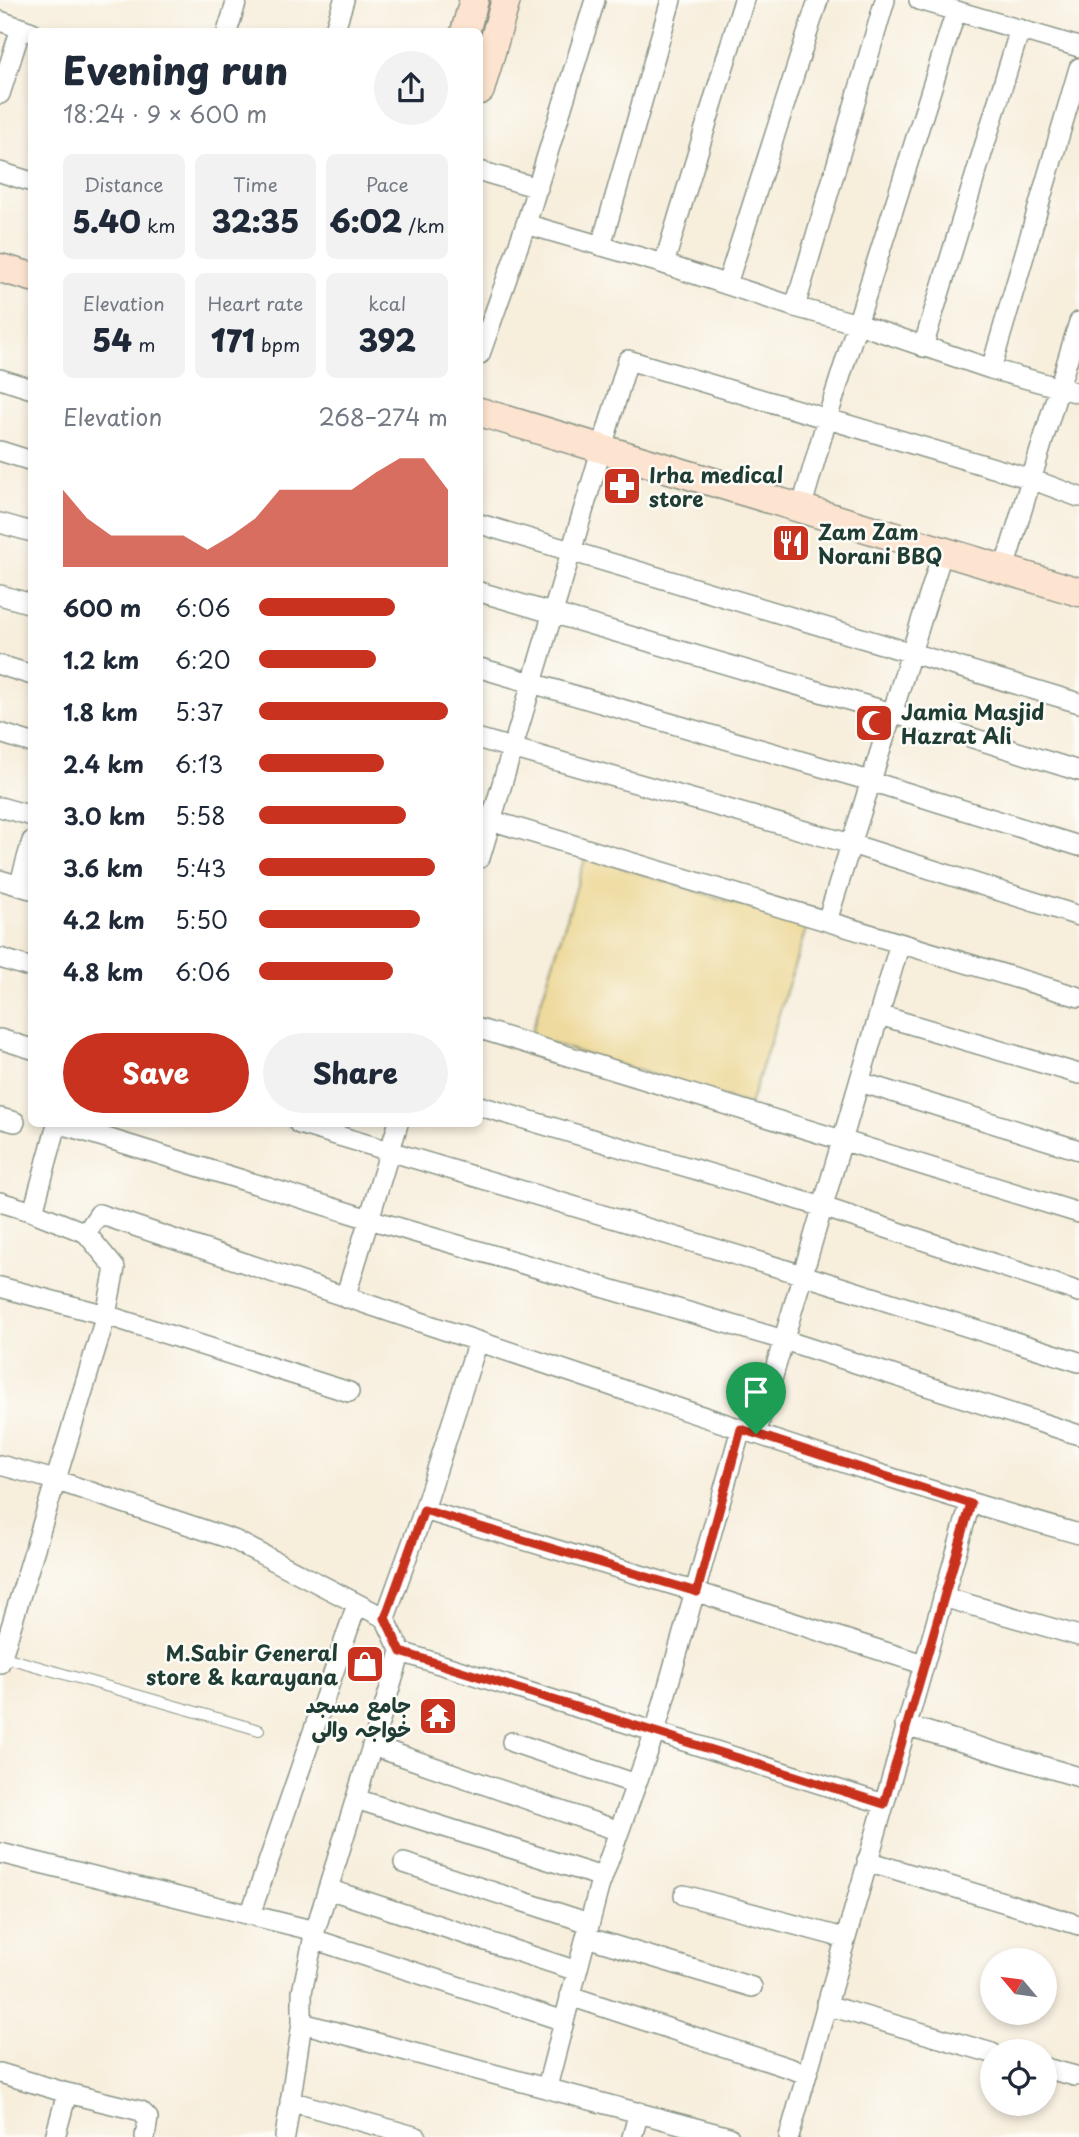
<!DOCTYPE html>
<meta charset="utf-8">
<style>
body{margin:0;font-family:"Playpen Sans","Playpen Sans Arabic",sans-serif;background:#f2f2f3;color:#1f2937;height:100vh;display:flex;flex-direction:column;font-size:26px;white-space:nowrap}
*{box-sizing:border-box;margin:0}
p{font-size:23px;color:#747a83}
.icon{flex:none;width:38px;height:38px;fill:none;stroke:currentColor;stroke-width:2;stroke-linecap:round;stroke-linejoin:round}
.map{position:relative;flex:1;overflow:hidden}
.drawer{position:absolute;left:28px;top:28px;width:455px;height:1099px;display:flex;flex-direction:column;background:#fff;border-radius:10px;box-shadow:0 4px 10px #0003}
.drawer>*{flex:none}
.needle{width:46px;rotate:299deg}
.tools{position:absolute;left:980px;top:1948px;display:grid;gap:14px}
.tools a{display:grid;place-items:center;width:77px;height:77px;border-radius:50%;background:#fff;box-shadow:0 4px 10px #0003;font-size:35px}
.pin{position:absolute;display:grid;place-items:center;width:60px;height:60px;color:#fff;margin:-72px -30px;border-radius:50% 50% 50% 0;rotate:-45deg;box-shadow:0 0 7px #0007}
.pin .icon{rotate:45deg}
.round{display:grid;place-items:center;flex:none;width:74px;height:74px;border-radius:37px;background:#f2f2f3}
.headline{display:flex;align-items:center;justify-content:space-between;height:119px;padding:0 35px}
h1{font-size:38px;font-weight:800;line-height:52px}
.metrics{display:grid;grid-template-columns:repeat(3,1fr);gap:10px;height:119px;padding:7px 35px}
.metrics div{display:grid;align-content:center;border-radius:10px;background:#f2f2f3;text-align:center}
.metrics b{font-size:30px;font-weight:800}
.metrics small{font-size:19px;font-weight:400}
.metrics p{font-size:19px}
.chart{height:196px;padding:14px 35px}
.chart p{display:flex;justify-content:space-between}
.chart svg{width:100%;height:126px;margin-top:7px;fill:#c8321e;opacity:.7}
.button{display:flex;gap:14px;margin-top:auto;padding:14px 35px}
.button a{flex:1;height:80px;border-radius:42px;background:#c8321e;color:#fff;font-size:28px;font-weight:800;line-height:80px;text-align:center}
.button a+a{background:#f2f2f3;color:#1f2937}
ul{padding:0 35px;list-style:none;font-size:23px}
li{display:grid;grid-template-columns:112px 84px 1fr;align-items:center;height:52px}
li i{height:18px;border-radius:9px;background:#c8321e}
.map>svg:first-child{display:block}
.sand{fill:#eeda9e;stroke:#868c69;stroke-width:2}
.lines{fill:none;stroke-linecap:round;stroke-linejoin:round}
.lane-casing{stroke:#8b9688;stroke-width:12}
.street-casing{stroke:#8b9688;stroke-width:22}
.secondary-casing{stroke:#8b9688;stroke-width:31}
.lane{stroke:#fff;stroke-width:10}
.street{stroke:#fff;stroke-width:19}
.secondary{stroke:#fde4d0;stroke-width:28}
.route-casing{stroke:#fff;stroke-width:14}
.route{stroke:#c8321e;stroke-width:9}
.labels{text-anchor:middle;dominant-baseline:central;stroke-width:5;stroke-linejoin:round;paint-order:stroke}
.poi-label{font-size:21px;font-weight:bold;fill:#1f3d34;stroke:#fdfcf7;text-anchor:start}
</style>
<div class="map">
<svg width="1079" height="2137" viewBox="0 0 1079 2137">
<rect width="100%" height="100%" fill="#fdfcf7"/>
<filter id="ink" filterUnits="userSpaceOnUse"><feTurbulence type="fractalNoise" baseFrequency=".0143" numOctaves="2"/><feDisplacementMap in="SourceGraphic" scale="14" xChannelSelector="R" yChannelSelector="G"/><feConvolveMatrix kernelMatrix="1 2 1 2 8 2 1 2 1" color-interpolation-filters="sRGB"/></filter>
<filter id="wash" filterUnits="userSpaceOnUse"><feTurbulence type="fractalNoise" baseFrequency=".00686" numOctaves="4" result="noise"/><feDisplacementMap in="SourceGraphic" scale="28" xChannelSelector="R" yChannelSelector="G"/><feGaussianBlur stdDeviation="1.57" result="paint"/><feColorMatrix in="noise" values="0 0 0 0 0 0 0 0 0 0 0 0 0 0 0 0 0 1.4 0 .05"/><feComposite in="paint" operator="in"/></filter>
<g filter="url(#wash)">
<rect width="100%" height="100%" fill="#f7eedc"/>
<path class="sand" d="M586 856 807 926 750 1105 530 1037Z"/>
</g>
<g filter="url(#ink)">
<g class="lines">
<defs>
<path id="lane" d="M1 1656 259 1730"/>
<path id="street" d="M595 0 526 224 664 264 795 307 858 324 991 369 1079 393
M919 0 1079 47
M0 21 32 32
M227 32 237 0
M334 32 344 0
M0 94 21 28
M480 171 538 188
M0 172 32 182
M601 246 671 0
M664 264 744 0
M727 284 818 0
M795 307 885 0
M923 347 1020 29
M480 354 526 224
M991 369 1079 68
M0 379 32 389
M0 451 32 461
M801 509 827 419 956 11
M0 523 32 532
M480 524 1079 703
M1004 569 1079 322
M480 592 892 713 1079 771
M0 595 32 604
M0 665 32 675
M480 668 870 781 1079 846
M0 733 32 743
M480 739 851 844 1079 916
M0 807 32 816
M480 817 1079 997
M480 858 628 360 1031 479 1079 497
M0 880 30 889
M19 886 32 841
M827 921 943 551
M0 958 32 968
M879 1015 1079 1074
M480 1029 1079 1213
M0 1039 32 1049
M860 1082 1079 1150
M480 1106 823 1207 1079 1292
M0 1118 15 1122
M61 1124 369 1219 784 1340 1079 1435
M299 1124 803 1275 1079 1362
M0 1202 33 1212 86 1233 115 1268 106 1315 0 1663
M33 1212 57 1124
M86 1233 99 1214C266 1271 433 1326 600 1382 759 1435 918 1489 1079 1534
M0 1287 106 1315 349 1392
M345 1298 398 1124
M756 1434 900 943
M0 1465 55 1480 234 1540 385 1618
M424 1510 697 1592 923 1664
M943 1597 1079 1636
M401 1652 884 1804
M905 1725 1079 1777
M512 1742 636 1784
M373 1746 619 1831
M356 1799 602 1877
M0 1853 315 1931
M867 1861 1079 1925
M404 1863 589 1923
M328 1889 577 1971
M684 1895 844 1938
M250 1915 357 1604
M586 1937 752 1987
M313 1939 564 2021
M570 1996 807 2074
M826 2005 992 2053
M302 2023 729 2137
M1045 2068 1075 2076
M0 2073 67 2093 141 2111 148 2118 145 2137
M547 2087 599 1887 655 1732 741 1429
M290 2101 417 2137
M55 2137 67 2093
M285 2137 302 2023V1992L315 1931 401 1652 385 1618 424 1510 478 1341
M632 2137 639 2112
M789 2137 970 1504"/>
<path id="secondary" d="M465 32 474 0
M480 90 506 0
M0 268 32 277
M480 412 1079 592"/>
</defs>
<use href="#lane" class="lane-casing"/>
<use href="#street" class="street-casing"/>
<use href="#secondary" class="secondary-casing"/>
<use href="#lane" class="lane"/>
<use href="#street" class="street"/>
<use href="#secondary" class="secondary"/>
</g>
</g>
<g class="lines" filter="url(#ink)">
<defs>
<path id="route" d="M741 1429 971 1504 884 1804 401 1652 385 1618 424 1510 697 1592Z"/>
</defs>
<use href="#route" class="route-casing"/>
<use href="#route" class="route"/>
</g>
<defs>
<symbol id="pharmacy-square" viewBox="-11 -11 22 22"><rect x="-9" y="-9" width="18" height="18" rx="4" fill="#c8321e" stroke="#fdfcf7"/><path d="M-2-6h4v4h4v4h-4v4h-4v-4h-4v-4h4Z" fill="#fff"/></symbol>
<symbol id="restaurant-square" viewBox="-11 -11 22 22"><rect x="-9" y="-9" width="18" height="18" rx="4" fill="#c8321e" stroke="#fdfcf7"/><path d="M-5-6h1v4h1v-4h1v4h1v-4h1v5L-1.5 .5V6h-2V.5L-5-1ZM5-6V6H3V1.5H1.5Q1.5-4 5-6Z" fill="#fff"/></symbol>
<symbol id="mosque-square" viewBox="-11 -11 22 22"><rect x="-9" y="-9" width="18" height="18" rx="4" fill="#c8321e" stroke="#fdfcf7"/><path d="M3.5-4.9A6 6 0 1 0 3.5 4.9A5 5 0 1 1 3.5-4.9Z" fill="#fff"/></symbol>
<symbol id="shop-square" viewBox="-11 -11 22 22"><rect x="-9" y="-9" width="18" height="18" rx="4" fill="#c8321e" stroke="#fdfcf7"/><path d="M-5-2.5h2.3a2.7 3.5 0 0 1 5.4 0H5L5.5 6h-11ZM-1.5-2.5h3a1.5 2.3 0 0 0-3 0Z" fill="#fff"/></symbol>
<symbol id="temple-square" viewBox="-11 -11 22 22"><rect x="-9" y="-9" width="18" height="18" rx="4" fill="#c8321e" stroke="#fdfcf7"/><path d="M0-6L5-2H3V0L6.5 2.5H4V6H1.5V3h-3V6H-4V2.5H-6.5L-3 0V-2H-5Z" fill="#fff"/></symbol>
</defs>
<g fill-rule="evenodd">
<use href="#pharmacy-square" x="600" y="464" width="44" height="44"/>
<use href="#restaurant-square" x="769" y="521" width="44" height="44"/>
<use href="#mosque-square" x="852" y="701" width="44" height="44"/>
<use href="#shop-square" x="343" y="1642" width="44" height="44"/>
<use href="#temple-square" x="416" y="1694" width="44" height="44"/>
</g>
<g class="labels">
<g class="poi-label">
<text x="649" y="474">Irha medical<tspan x="649" dy="24">store</tspan></text>
<text x="818" y="531">Zam Zam<tspan x="818" dy="24">Norani BBQ</tspan></text>
<text x="901" y="711">Jamia Masjid<tspan x="901" dy="24">Hazrat Ali</tspan></text>
<text x="338" y="1652" text-anchor="end">M.Sabir General<tspan x="338" dy="24">store &amp; karayana</tspan></text>
<text x="411" y="1704" text-anchor="end">جامع مسجد<tspan x="411" dy="24">خواجہ والی</tspan></text>
</g>
</g>
</svg>
<div class="tools">
<a><svg class="needle" viewBox="-14 -14 28 28"><path d="M0-13l5 13h-10z" fill="#e53935"/><path d="M0 13l5-13h-10z" fill="#747a83"/></svg></a>
<a><svg class="icon" aria-label="locate" viewBox="0 0 24 24"><circle cx="12" cy="12" r="6"/><path d="M12 2v4M12 18v4M2 12h4M18 12h4"/></svg></a>
</div>
<div class="pin" style="left:756px;top:1434px;background:#1e9e55"><svg class="icon" aria-label="arrive" viewBox="0 0 24 24"><path d="M6 21V4h12l-3 4 3 4H6"/></svg></div>
<section class="drawer">
<div class="headline"><div><h1>Evening run</h1><p>18:24 · 9 × 600 m</p></div><a class="round"><svg class="icon" aria-label="share" viewBox="0 0 24 24"><path d="M12 15V3M7 8l5-5 5 5M5 13v7h14v-7"/></svg></a></div>
<div class="metrics">
<div><p>Distance</p><b>5.40<small> km</small></b></div>
<div><p>Time</p><b>32:35</b></div>
<div><p>Pace</p><b>6:02<small> /km</small></b></div>
</div>
<div class="metrics">
<div><p>Elevation</p><b>54<small> m</small></b></div>
<div><p>Heart rate</p><b>171<small> bpm</small></b></div>
<div><p>kcal</p><b>392</b></div>
</div>
<div class="chart"><p><span>Elevation</span>268–274 m</p>
<svg viewBox="0 0 160 44" preserveAspectRatio="none"><path d="M0 44V17L10 27L20 33L30 33L40 33L50 33L60 38L70 33L80 27L90 17L100 17L110 17L120 17L130 11L140 6L150 6L160 17V44z"/></svg>
</div>
<ul>
<li><b>600 m</b>6:06<i style="width:72%"></i></li>
<li><b>1.2 km</b>6:20<i style="width:62%"></i></li>
<li><b>1.8 km</b>5:37<i style="width:100%"></i></li>
<li><b>2.4 km</b>6:13<i style="width:66%"></i></li>
<li><b>3.0 km</b>5:58<i style="width:78%"></i></li>
<li><b>3.6 km</b>5:43<i style="width:93%"></i></li>
<li><b>4.2 km</b>5:50<i style="width:85%"></i></li>
<li><b>4.8 km</b>6:06<i style="width:71%"></i></li>
</ul>
<div class="button"><a>Save</a><a>Share</a></div>
</section>
</div>
